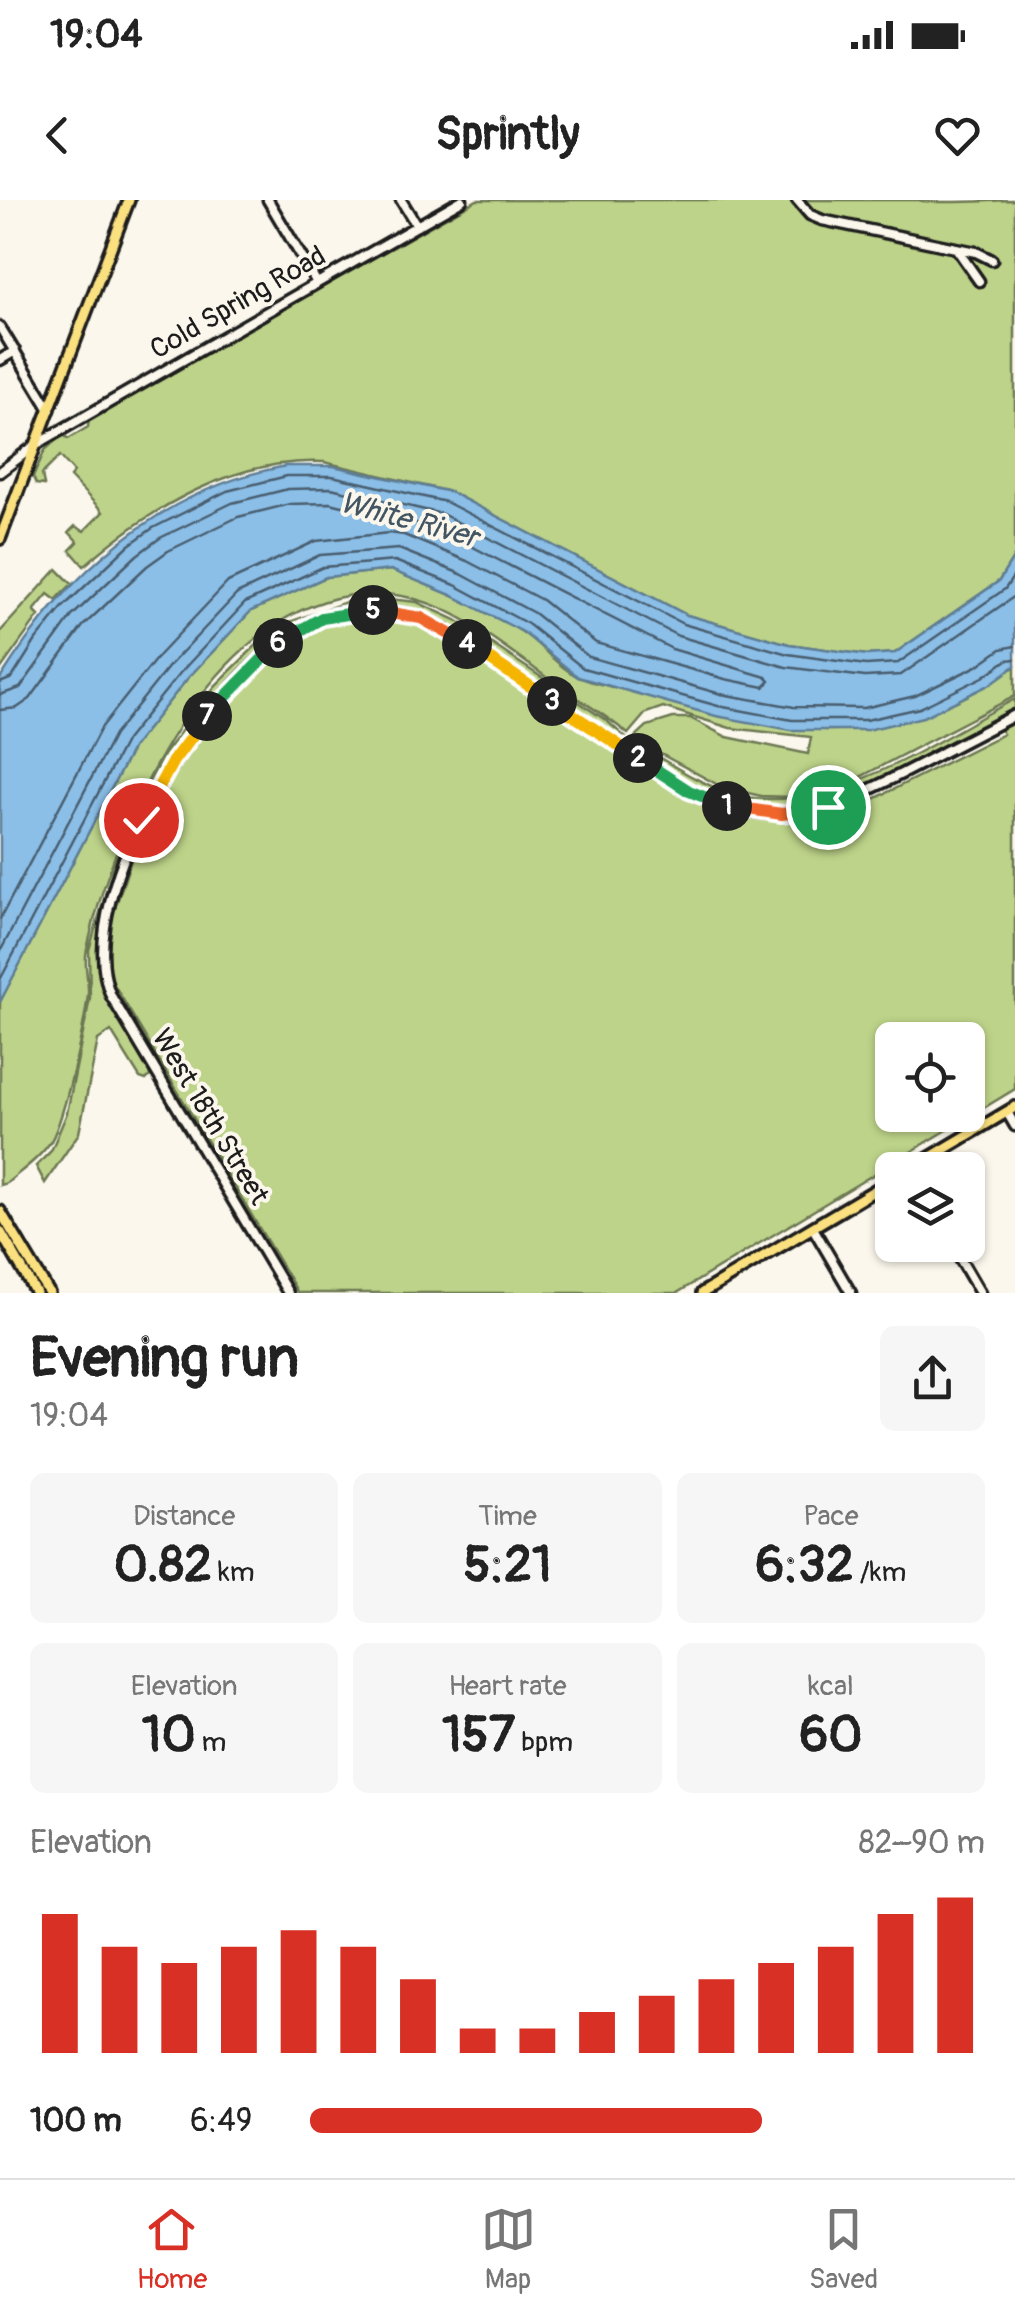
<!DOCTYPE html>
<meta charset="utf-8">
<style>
body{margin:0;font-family:Pangolin,sans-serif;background:#f6f6f6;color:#222;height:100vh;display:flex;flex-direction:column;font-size:38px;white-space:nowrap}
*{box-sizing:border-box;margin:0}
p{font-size:32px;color:#767676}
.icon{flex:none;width:55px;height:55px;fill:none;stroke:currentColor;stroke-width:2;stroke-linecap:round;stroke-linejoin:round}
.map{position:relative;height:1093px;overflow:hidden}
.drawer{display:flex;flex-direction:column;background:#fff;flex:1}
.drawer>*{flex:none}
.controls{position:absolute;left:875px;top:822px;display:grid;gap:20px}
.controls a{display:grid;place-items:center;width:110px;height:110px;border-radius:15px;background:#fff;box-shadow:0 2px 8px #0004;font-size:50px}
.pin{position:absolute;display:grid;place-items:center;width:85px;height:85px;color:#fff;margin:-42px;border:5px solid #fff;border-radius:50%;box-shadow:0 2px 10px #0007}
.km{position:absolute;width:50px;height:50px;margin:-25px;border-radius:50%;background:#222;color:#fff;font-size:28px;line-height:50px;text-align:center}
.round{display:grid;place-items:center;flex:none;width:105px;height:105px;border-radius:15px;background:#f6f6f6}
.overview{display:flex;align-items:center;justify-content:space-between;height:170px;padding:0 30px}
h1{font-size:55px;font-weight:700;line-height:75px}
.stats{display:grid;grid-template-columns:repeat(3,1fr);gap:15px;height:170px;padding:10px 30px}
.stats div{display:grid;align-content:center;border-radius:15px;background:#f6f6f6;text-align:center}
.stats b{font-size:50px;font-weight:700}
.stats small{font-size:28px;font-weight:400}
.stats p{font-size:28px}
.chart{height:280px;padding:20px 30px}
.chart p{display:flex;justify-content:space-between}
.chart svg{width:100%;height:180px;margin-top:10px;stroke:#d93025;stroke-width:6}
ul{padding:0 30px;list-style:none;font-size:32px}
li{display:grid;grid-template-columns:160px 120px 1fr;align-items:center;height:75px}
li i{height:25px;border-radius:12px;background:#d93025}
.status{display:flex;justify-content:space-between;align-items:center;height:70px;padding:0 50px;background:#fff;direction:ltr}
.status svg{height:28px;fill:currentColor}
header{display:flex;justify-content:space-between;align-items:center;height:130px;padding:0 30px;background:#fff;font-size:45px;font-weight:700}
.tabs{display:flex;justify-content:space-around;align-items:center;height:140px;border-top:2px solid #e0e0e0;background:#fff;font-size:28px;color:#767676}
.tabs a{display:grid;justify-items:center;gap:5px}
.tabs .current{color:#d93025}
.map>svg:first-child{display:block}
.green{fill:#bdd389;stroke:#6c7852;stroke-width:2.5;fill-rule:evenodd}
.water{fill:#8bbfe8;stroke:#5f7e96;stroke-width:2.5}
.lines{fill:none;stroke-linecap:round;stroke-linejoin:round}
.shore{stroke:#485d6e;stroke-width:2.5}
.minor-casing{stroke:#1c1c1c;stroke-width:15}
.major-casing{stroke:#1c1c1c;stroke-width:16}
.minor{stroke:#fbf7ec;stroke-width:8}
.major{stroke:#fbe080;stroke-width:9}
.split-1-casing{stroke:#fff;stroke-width:20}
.split-2-casing{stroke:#fff;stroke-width:20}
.split-3-casing{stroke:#fff;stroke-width:20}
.split-4-casing{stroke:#fff;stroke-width:20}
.split-5-casing{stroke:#fff;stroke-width:20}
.split-6-casing{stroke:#fff;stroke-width:20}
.split-7-casing{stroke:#fff;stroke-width:20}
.split-8-casing{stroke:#fff;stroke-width:20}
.split-1{stroke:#f0652b;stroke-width:12}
.split-2{stroke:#22a559;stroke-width:12}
.split-3{stroke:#f5b400;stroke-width:12}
.split-4{stroke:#f5b400;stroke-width:12}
.split-5{stroke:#f0652b;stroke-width:12}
.split-6{stroke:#22a559;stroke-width:12}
.split-7{stroke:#22a559;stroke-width:12}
.split-8{stroke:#f5b400;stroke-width:12}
.labels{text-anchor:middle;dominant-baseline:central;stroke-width:8;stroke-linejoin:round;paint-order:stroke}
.street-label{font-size:28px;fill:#1c1c1c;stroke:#fbf7ec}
.water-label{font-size:30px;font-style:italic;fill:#435563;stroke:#fbf7ec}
</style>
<div class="status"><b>19:04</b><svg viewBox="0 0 49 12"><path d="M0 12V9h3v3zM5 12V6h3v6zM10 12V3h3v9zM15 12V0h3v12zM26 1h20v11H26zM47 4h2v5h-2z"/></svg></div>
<header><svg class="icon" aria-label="back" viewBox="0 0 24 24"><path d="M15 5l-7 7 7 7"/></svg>Sprintly<svg class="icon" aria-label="heart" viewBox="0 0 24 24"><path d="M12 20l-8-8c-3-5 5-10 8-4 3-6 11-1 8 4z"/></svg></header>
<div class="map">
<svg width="1015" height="1093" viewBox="0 0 1015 1093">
<rect width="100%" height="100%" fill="#fbf7ec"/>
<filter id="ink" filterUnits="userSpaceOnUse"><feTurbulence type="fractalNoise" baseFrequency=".01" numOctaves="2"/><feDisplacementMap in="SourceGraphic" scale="20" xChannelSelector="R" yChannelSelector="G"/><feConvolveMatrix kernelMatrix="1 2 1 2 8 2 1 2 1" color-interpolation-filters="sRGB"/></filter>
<g filter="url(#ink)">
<path class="green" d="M477 0H919C933 5 994 0 1015 0V355L999 381 895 453 867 455 789 444 687 415 450 292 324 262C235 257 148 309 84 366L70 350 78 342 69 332 75 326 84 331 103 312 70 277 74 272 60 256 42 274 44 285 36 284 33 277 45 250 63 234 68 239 88 227 89 219 118 202Z
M57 369 72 384 56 400 48 394 34 411 39 416 0 470V432Z
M391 370C435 388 481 406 522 432 542 445 559 469 581 478 605 487 631 490 655 497 791 538 893 554 1015 466V496L860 577 793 597 761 596 722 587 633 539 647 526 673 518H690L727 537 808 554 811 537 730 528 663 507 646 513 628 534C605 514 578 499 553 482 506 449 454 402 395 395 224 374 117 613 87 749 83 764 89 779 88 794 85 823 65 917 51 941 40 958 22 970 7 983L0 985V802L133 547 187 479 251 411 326 377Z
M363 396 417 402 456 420 607 521 625 537 617 539C584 517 550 494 517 472 480 447 443 416 398 408 364 402 325 408 295 425 275 436 259 453 243 469 179 534 131 612 107 701 103 718 97 736 97 753 97 801 140 833 150 876L146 880 140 878 111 831 98 840 79 933 45 983 36 966 51 951 67 913 90 798 89 750 114 665 132 618 164 554 215 486 275 427Z
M373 414 434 429 621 554 706 607 731 615 781 617 830 615 854 609 1003 534 1000 528 1015 519V889L677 1093H298L110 778 105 738 145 618 220 504 303 430ZM892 840H968V915H892Z
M1015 499V509C981 526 947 544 913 562 834 603 774 629 688 585 670 575 645 562 632 546V541C665 560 696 583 733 594 826 620 934 541 1015 499Z"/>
<path class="water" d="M286 266H333L450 292 687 415 789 444 867 455 895 453 999 381 1015 355V466L989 485 923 517 867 530H791L716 516 578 477 523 432 451 395 391 370 326 377 251 411 187 479 133 547 0 802V479C66 374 160 289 286 266Z"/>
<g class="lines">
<path class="shore" d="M0 483 12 478 36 440 63 407 129 345 153 328 227 291 287 276H332L446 302 683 424 788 454 866 465 898 463 1005 389 1015 374
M0 495 20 488 72 416 137 355 160 338 232 303 288 289 331 288 442 314 678 436 786 467 865 477 901 475 1015 396
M0 510 17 508 30 499 83 426 147 366 168 351 238 317 290 304 330 303 436 328 672 449 766 477 770 481 764 487 725 479 596 443 542 400 467 361 404 335 389 333 316 341 228 382 159 455 101 528 0 719
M0 752 114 535 170 465 237 394 320 355 399 349 461 374 534 413 589 457 721 494 794 507 864 508 915 496 977 466 1001 449 1015 446
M0 780 126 540 180 473 245 403 323 367 395 361 455 385 528 424 583 468 718 506 792 520H866L920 508 983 477 1007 460 1015 459"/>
<defs>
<path id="minor" d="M268 0 317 83
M401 0 417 26
M797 0 810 15 822 20 956 48 979 81
M956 48 976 52 992 60
M0 127 50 210
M0 160 15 151
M0 272 37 244 462 0
M1007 912 1015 926
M813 1028 851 1093
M952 1045 980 1093
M288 1093 111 796C67 692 218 463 314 422 360 402 410 408 452 434L683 588C772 634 828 612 911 569 946 551 980 533 1015 515"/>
<path id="major" d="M0 339 129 0
M909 970 1015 907
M0 1011 49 1093
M0 1031 36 1093
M702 1093 892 980"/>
</defs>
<use href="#minor" class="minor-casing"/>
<use href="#major" class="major-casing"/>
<use href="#minor" class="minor"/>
<use href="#major" class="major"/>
</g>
</g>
<g class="lines" filter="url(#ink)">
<defs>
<path id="split-1" d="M727 606 782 614 828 607"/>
<path id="split-2" d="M638 558 689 591 727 606"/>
<path id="split-3" d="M552 501 638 558"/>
<path id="split-4" d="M467 444 552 501"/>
<path id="split-5" d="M373 410 421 418 467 444"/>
<path id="split-6" d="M278 443 322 418 373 410"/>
<path id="split-7" d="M207 516 278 443"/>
<path id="split-8" d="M141 620 173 561 207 516"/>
</defs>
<use href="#split-1" class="split-1-casing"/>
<use href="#split-2" class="split-2-casing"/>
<use href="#split-3" class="split-3-casing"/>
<use href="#split-4" class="split-4-casing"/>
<use href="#split-5" class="split-5-casing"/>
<use href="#split-6" class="split-6-casing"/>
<use href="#split-7" class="split-7-casing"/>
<use href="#split-8" class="split-8-casing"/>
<use href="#split-1" class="split-1"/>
<use href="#split-2" class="split-2"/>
<use href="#split-3" class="split-3"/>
<use href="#split-4" class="split-4"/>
<use href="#split-5" class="split-5"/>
<use href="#split-6" class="split-6"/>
<use href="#split-7" class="split-7"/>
<use href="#split-8" class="split-8"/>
</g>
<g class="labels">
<g class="street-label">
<text transform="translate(238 103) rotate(-30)">Cold Spring Road</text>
<text transform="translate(210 917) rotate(59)">West 18th Street</text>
</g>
<g class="water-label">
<text transform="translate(409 320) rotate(15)">White River</text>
</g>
</g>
</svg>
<div class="controls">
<a><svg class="icon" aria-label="locate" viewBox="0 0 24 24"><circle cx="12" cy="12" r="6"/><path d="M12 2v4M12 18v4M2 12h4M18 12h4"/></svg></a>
<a><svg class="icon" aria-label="layers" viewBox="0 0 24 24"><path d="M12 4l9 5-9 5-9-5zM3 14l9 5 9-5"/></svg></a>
</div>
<div class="pin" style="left:828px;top:607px;background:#1e9e55"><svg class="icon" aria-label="arrive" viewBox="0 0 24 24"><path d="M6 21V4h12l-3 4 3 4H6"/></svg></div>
<div class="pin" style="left:141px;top:620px;background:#d93025"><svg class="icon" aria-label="check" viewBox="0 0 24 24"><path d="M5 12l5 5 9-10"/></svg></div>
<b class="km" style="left:727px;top:606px">1</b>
<b class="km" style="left:638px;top:558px">2</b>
<b class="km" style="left:552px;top:501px">3</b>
<b class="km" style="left:467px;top:444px">4</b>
<b class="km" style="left:373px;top:410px">5</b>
<b class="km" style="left:278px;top:443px">6</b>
<b class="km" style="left:207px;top:516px">7</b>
</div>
<section class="drawer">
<div class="overview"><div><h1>Evening run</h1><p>19:04</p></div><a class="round"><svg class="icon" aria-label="share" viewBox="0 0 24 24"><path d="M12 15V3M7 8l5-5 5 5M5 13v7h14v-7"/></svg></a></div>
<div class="stats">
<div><p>Distance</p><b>0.82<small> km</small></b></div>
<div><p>Time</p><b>5:21</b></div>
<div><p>Pace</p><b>6:32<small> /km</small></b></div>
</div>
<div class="stats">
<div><p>Elevation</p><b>10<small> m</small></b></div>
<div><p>Heart rate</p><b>157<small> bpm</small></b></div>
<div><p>kcal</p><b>60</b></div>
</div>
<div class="chart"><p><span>Elevation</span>82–90 m</p>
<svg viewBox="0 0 160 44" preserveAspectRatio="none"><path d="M5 44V10M15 44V18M25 44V22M35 44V18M45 44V14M55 44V18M65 44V26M75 44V38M85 44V38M95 44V34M105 44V30M115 44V26M125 44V22M135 44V18M145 44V10M155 44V6"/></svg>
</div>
<ul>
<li><b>100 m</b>6:49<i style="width:67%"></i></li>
</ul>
</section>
<nav class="tabs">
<a class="current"><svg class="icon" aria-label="home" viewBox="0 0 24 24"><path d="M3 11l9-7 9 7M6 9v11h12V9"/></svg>Home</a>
<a><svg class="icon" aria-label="map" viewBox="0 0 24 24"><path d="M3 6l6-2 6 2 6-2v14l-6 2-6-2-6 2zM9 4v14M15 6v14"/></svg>Map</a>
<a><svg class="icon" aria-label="saved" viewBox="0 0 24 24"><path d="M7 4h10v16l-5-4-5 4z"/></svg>Saved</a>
</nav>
